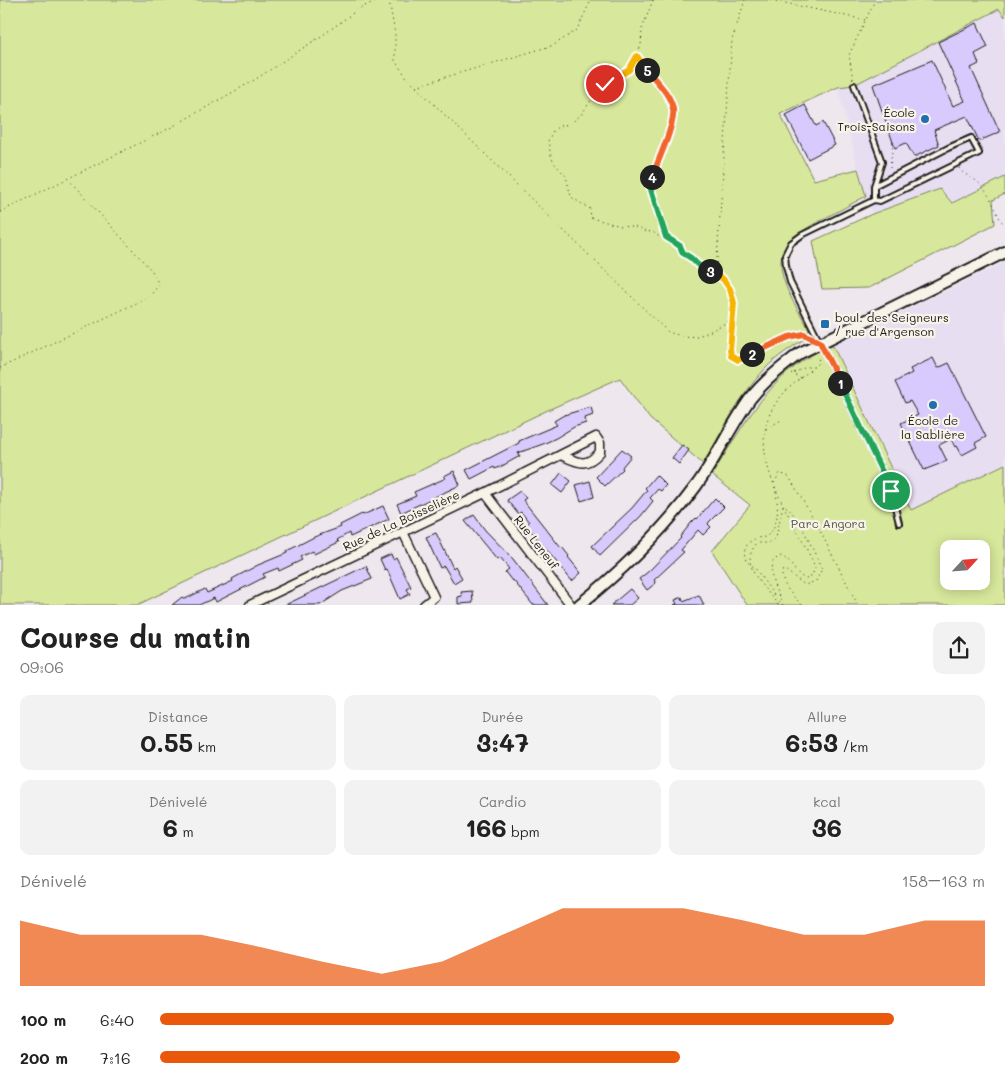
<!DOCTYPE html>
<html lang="fr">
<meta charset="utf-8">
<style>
body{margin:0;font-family:Mali,sans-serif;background:#f2f2f2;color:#222;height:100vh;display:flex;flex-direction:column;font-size:19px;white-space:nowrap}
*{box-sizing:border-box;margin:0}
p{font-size:16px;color:#767676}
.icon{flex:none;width:28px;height:28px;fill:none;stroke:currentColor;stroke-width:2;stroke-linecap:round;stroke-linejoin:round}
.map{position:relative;height:605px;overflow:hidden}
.details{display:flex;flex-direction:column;background:#fff;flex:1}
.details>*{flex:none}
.needle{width:32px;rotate:64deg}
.fabs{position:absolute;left:940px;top:540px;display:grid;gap:10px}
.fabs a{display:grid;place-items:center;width:50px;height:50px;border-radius:10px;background:#fff;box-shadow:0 2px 12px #0003;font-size:25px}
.pin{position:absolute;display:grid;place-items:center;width:42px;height:42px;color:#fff;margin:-21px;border:2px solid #fff;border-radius:50%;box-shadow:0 1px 5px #0007}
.km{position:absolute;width:25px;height:25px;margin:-12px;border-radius:50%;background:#222;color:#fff;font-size:14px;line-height:25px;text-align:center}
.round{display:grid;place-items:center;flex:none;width:52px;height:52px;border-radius:10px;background:#f2f2f2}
.summary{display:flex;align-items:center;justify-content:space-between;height:85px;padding:0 20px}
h1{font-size:28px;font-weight:800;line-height:38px}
.metrics{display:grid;grid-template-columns:repeat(3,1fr);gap:8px;height:85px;padding:5px 20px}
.metrics div{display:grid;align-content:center;border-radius:10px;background:#f2f2f2;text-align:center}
.metrics b{font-size:25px;font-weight:800}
.metrics small{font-size:14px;font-weight:400}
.metrics p{font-size:14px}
.chart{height:140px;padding:10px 20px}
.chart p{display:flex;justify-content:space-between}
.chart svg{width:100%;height:90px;margin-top:5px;fill:#ea580c;opacity:.7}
ul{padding:0 20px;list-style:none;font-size:16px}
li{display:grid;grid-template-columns:80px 60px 1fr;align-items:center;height:38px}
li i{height:12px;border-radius:6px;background:#ea580c}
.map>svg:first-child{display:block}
.built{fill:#e7def2}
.green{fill:#d7e79b;stroke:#7a825c;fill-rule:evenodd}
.building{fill:#d8cafc;stroke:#1c1c1c}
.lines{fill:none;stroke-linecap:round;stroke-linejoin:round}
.lane-casing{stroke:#1c1c1c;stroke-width:8}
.street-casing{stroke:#1c1c1c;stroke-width:11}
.secondary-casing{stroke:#1c1c1c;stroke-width:14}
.path{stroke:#1c1c1c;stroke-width:1;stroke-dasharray:1 4;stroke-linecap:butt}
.lane{stroke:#f7f3e8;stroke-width:4}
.street{stroke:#f7f3e8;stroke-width:8}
.secondary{stroke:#f7f3e8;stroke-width:10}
.split-1-casing{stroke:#fff;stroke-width:10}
.split-2-casing{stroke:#fff;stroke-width:10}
.split-3-casing{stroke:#fff;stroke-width:10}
.split-4-casing{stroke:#fff;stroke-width:10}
.split-5-casing{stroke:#fff;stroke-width:10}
.split-6-casing{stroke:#fff;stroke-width:10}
.split-1{stroke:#22a559;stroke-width:6}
.split-2{stroke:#f0652b;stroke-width:6}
.split-3{stroke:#f5b400;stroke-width:6}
.split-4{stroke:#22a559;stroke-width:6}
.split-5{stroke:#f0652b;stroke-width:6}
.split-6{stroke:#f5b400;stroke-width:6}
.poi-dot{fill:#1f6fb2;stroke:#f7f3e8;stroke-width:2}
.labels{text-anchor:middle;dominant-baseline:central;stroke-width:4.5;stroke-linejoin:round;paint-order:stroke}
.poi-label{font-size:12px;fill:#1c1c1c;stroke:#f7f3e8;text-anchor:end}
.street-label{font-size:12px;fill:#1c1c1c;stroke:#f7f3e8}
.park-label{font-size:12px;fill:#545942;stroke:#f7f3e8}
</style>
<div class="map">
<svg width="1005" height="605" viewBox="0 0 1005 605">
<rect width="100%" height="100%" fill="#eee7ee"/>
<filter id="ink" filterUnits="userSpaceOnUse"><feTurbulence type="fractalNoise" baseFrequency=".02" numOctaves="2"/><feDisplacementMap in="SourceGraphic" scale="10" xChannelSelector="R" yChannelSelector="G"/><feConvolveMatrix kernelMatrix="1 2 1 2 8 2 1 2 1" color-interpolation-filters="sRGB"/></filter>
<g filter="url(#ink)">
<path class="built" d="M999 9 1005 17V177L952 203 940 189 872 214 858 169 838 87Z
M1005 262V464L912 510 833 346Z"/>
<path class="green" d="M0 0H1005V17L999 9 854 85 838 87 780 114 814 180 858 169 866 196C853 203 839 211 825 218 803 230 775 243 782 273 786 293 799 311 809 329L806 338C792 347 776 357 765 369 739 396 722 432 703 464L650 419 620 378 550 409 137 605H0Z
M1005 177V194L993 200 995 224 869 288 822 289 813 241 872 214 940 189 952 203Z
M833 346 911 510 1005 464V605H747L712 551 750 505 712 475C740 431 765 382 812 355 818 351 826 349 833 346ZM949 549H981V581H949Z"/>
<path class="building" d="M977 23 988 47 975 54 979 64 971 68 1000 132 979 141 967 116 934 130 939 145 914 157 906 143 895 148 873 85 932 60 953 106 965 101 938 42Z
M805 105 816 126 823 122 835 145 808 159 786 115Z
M933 358 938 368 949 363 986 437 975 443 977 447 962 455 957 446 955 447 951 439 939 445 947 461 924 470 901 423 918 415 910 401 905 403 895 382 912 373 910 369Z
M591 407 593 415 585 418 586 423 574 427 556 438 543 444 518 453 520 456 502 466 495 469 494 467 471 479 466 470 519 443V441L557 425 554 421 564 415Z
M682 445 689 450 679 464 672 458Z
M622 449 631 456 622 467 623 469 605 486 596 477Z
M454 471 460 485 401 513 397 504 416 496 414 492 446 478 444 476Z
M561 473 571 481 562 493 552 485Z
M656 475 666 485 661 491 658 489 650 498 653 501 641 516 600 556 592 546 632 508 647 490 645 488Z
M590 481 594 497 581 501 576 485Z
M520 491 526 498 523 500 561 548 562 547 569 556 568 557 581 573 572 581 526 525 529 522 521 512 518 514 507 500Z
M715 498 724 507 709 522 708 524 711 527 703 535 698 530 681 550 684 552 654 580 656 583 647 590 639 579 649 571 681 538 680 537 691 523 696 518 697 519Z
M383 506 389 519 350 537 349 533 337 540 339 542 314 554 312 551 300 557 302 560 279 571 278 568 263 574 265 577 216 602 214 598 199 605H172L182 597 185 599 205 589 207 593 233 581 232 579 258 565 287 553V551L314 537 341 527 340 525 362 514 363 515Z
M474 515 485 530 513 559 548 605H533L513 580 512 581 505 572 509 569 500 558 497 560 465 521Z
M436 533 453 568 455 566 462 578 454 583 444 566 440 568 426 537Z
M391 554 393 559 396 557 411 587 407 589 410 594 400 599 387 569 385 570 380 559Z
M366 566 372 579 342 591 320 605H285Z
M630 589 638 598 630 605H611Z
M472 591 473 603 458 604V597L462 596 461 592Z
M699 595 704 605H674L677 604 675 600 682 597 683 601Z"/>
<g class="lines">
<defs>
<path id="lane" d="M854 85 882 162 874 186V200L802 235 791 243 785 255 786 266 790 282 820 342 891 491 899 523
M874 186 948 148 971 138 979 153 880 201 874 200"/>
<path id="street" d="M485 493 571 605
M403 532 434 597 424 605
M250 605 485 493 596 437 600 443V452C586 468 579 463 561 455"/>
<path id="secondary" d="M579 605C623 570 662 532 696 486 716 459 730 427 750 399 764 381 782 367 800 353L1005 252"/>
</defs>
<use href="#lane" class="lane-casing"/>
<use href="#street" class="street-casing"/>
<use href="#secondary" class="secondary-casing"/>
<path class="path" d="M389 0 395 34V61L408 79 668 332C698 342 704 334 731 320
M653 0 642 29 641 46 629 70 605 85 594 96 581 115 570 124 559 126 553 131 548 141 551 156 554 163 566 176 571 197 590 209 591 218 621 226 638 228 642 231 653 232 658 236 670 239 680 246 683 253 691 257 698 265 723 279 730 289 734 303 730 350 734 359 738 360 789 337 804 334 810 337
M771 0 865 20
M637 56 668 96 674 110 667 141 649 183 665 236
M853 79 849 55 875 0
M416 86 554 45 577 30 591 0
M890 168 893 142
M959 168C963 175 969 175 975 180 988 189 994 207 1001 221L1005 224
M0 212 170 128 256 79 323 35 357 10 377 0
M716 273 732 40 745 0
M0 368 149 297 159 285 152 271 69 180
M791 373 801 378
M794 373 806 367H813
M766 429 783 419
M774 483 780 473 789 477 815 521 858 605
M775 487C778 505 781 524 766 537L756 538 748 543 744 552 746 561 755 568 781 605
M778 605C766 588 737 565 757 543H768L776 538 783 505C798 511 814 553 822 569L816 581 805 585 785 570 782 571C781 585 793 596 802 605
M783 605C777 593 766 572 774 560L781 556C792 561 794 574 806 579L812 576 815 567C796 520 740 455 776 403 786 388 804 376 818 363L819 355"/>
<use href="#lane" class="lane"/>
<use href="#street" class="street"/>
<use href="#secondary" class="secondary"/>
</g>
</g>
<g class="lines" filter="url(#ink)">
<defs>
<path id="split-1" d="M840 383 891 491"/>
<path id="split-2" d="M752 354 789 337 804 334 820 342 840 383"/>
<path id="split-3" d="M710 271 723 279 730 289 734 303 730 350 731 356 738 360 752 354"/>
<path id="split-4" d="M652 177 649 183 666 237 680 246 683 253 691 258 698 265 710 271"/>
<path id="split-5" d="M647 70C656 81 671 95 673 109 676 123 657 163 652 177"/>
<path id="split-6" d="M605 84 629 70 637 56 647 70"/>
</defs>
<use href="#split-1" class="split-1-casing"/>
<use href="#split-2" class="split-2-casing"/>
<use href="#split-3" class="split-3-casing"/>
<use href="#split-4" class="split-4-casing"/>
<use href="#split-5" class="split-5-casing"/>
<use href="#split-6" class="split-6-casing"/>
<use href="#split-1" class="split-1"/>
<use href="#split-2" class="split-2"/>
<use href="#split-3" class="split-3"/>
<use href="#split-4" class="split-4"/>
<use href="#split-5" class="split-5"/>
<use href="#split-6" class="split-6"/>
</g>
<g class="poi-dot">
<circle cx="925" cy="119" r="5"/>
<rect x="820" y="319" width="10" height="10" rx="2.5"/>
<circle cx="933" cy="405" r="5"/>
</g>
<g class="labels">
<g class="poi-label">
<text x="915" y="112">École<tspan x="915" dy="14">Trois-Saisons</tspan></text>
<text x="835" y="317" text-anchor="start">boul. des Seigneurs<tspan x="835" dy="14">/ rue d'Argenson</tspan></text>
<text x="933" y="420" text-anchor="middle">École de<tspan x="933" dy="14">la Sablière</tspan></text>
</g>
<g class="street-label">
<text transform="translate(401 520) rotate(-25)">Rue de La Boisselière</text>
<text transform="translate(537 542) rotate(52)">Rue Leneuf</text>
</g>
<g class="park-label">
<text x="828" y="523">Parc Angora</text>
</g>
</g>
</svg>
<div class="fabs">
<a><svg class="needle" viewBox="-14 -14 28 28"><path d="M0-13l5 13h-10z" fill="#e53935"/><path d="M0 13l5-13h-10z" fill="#767676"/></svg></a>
</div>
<div class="pin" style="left:891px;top:491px;background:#1e9e55"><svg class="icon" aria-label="arrive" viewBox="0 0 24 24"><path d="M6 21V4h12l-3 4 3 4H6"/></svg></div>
<div class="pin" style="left:605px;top:84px;background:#d93025"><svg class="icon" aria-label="check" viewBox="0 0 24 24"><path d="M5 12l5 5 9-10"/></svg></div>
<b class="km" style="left:840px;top:383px">1</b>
<b class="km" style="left:752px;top:354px">2</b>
<b class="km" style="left:710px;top:271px">3</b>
<b class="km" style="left:652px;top:177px">4</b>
<b class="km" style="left:647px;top:70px">5</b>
</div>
<section class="details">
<div class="summary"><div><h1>Course du matin</h1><p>09:06</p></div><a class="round"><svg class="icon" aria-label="share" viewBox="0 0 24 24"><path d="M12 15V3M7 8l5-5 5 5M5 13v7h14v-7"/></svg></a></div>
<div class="metrics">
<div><p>Distance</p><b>0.55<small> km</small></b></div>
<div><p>Durée</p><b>3:47</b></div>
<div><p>Allure</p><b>6:53<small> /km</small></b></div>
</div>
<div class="metrics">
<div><p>Dénivelé</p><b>6<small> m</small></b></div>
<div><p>Cardio</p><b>166<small> bpm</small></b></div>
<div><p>kcal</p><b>36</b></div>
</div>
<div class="chart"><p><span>Dénivelé</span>158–163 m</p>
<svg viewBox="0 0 160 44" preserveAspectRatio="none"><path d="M0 44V12L10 19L20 19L30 19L40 25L50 32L60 38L70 32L80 19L90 6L100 6L110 6L120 12L130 19L140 19L150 12L160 12V44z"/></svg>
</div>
<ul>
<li><b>100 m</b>6:40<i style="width:89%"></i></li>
<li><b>200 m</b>7:16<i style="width:63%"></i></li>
</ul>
</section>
